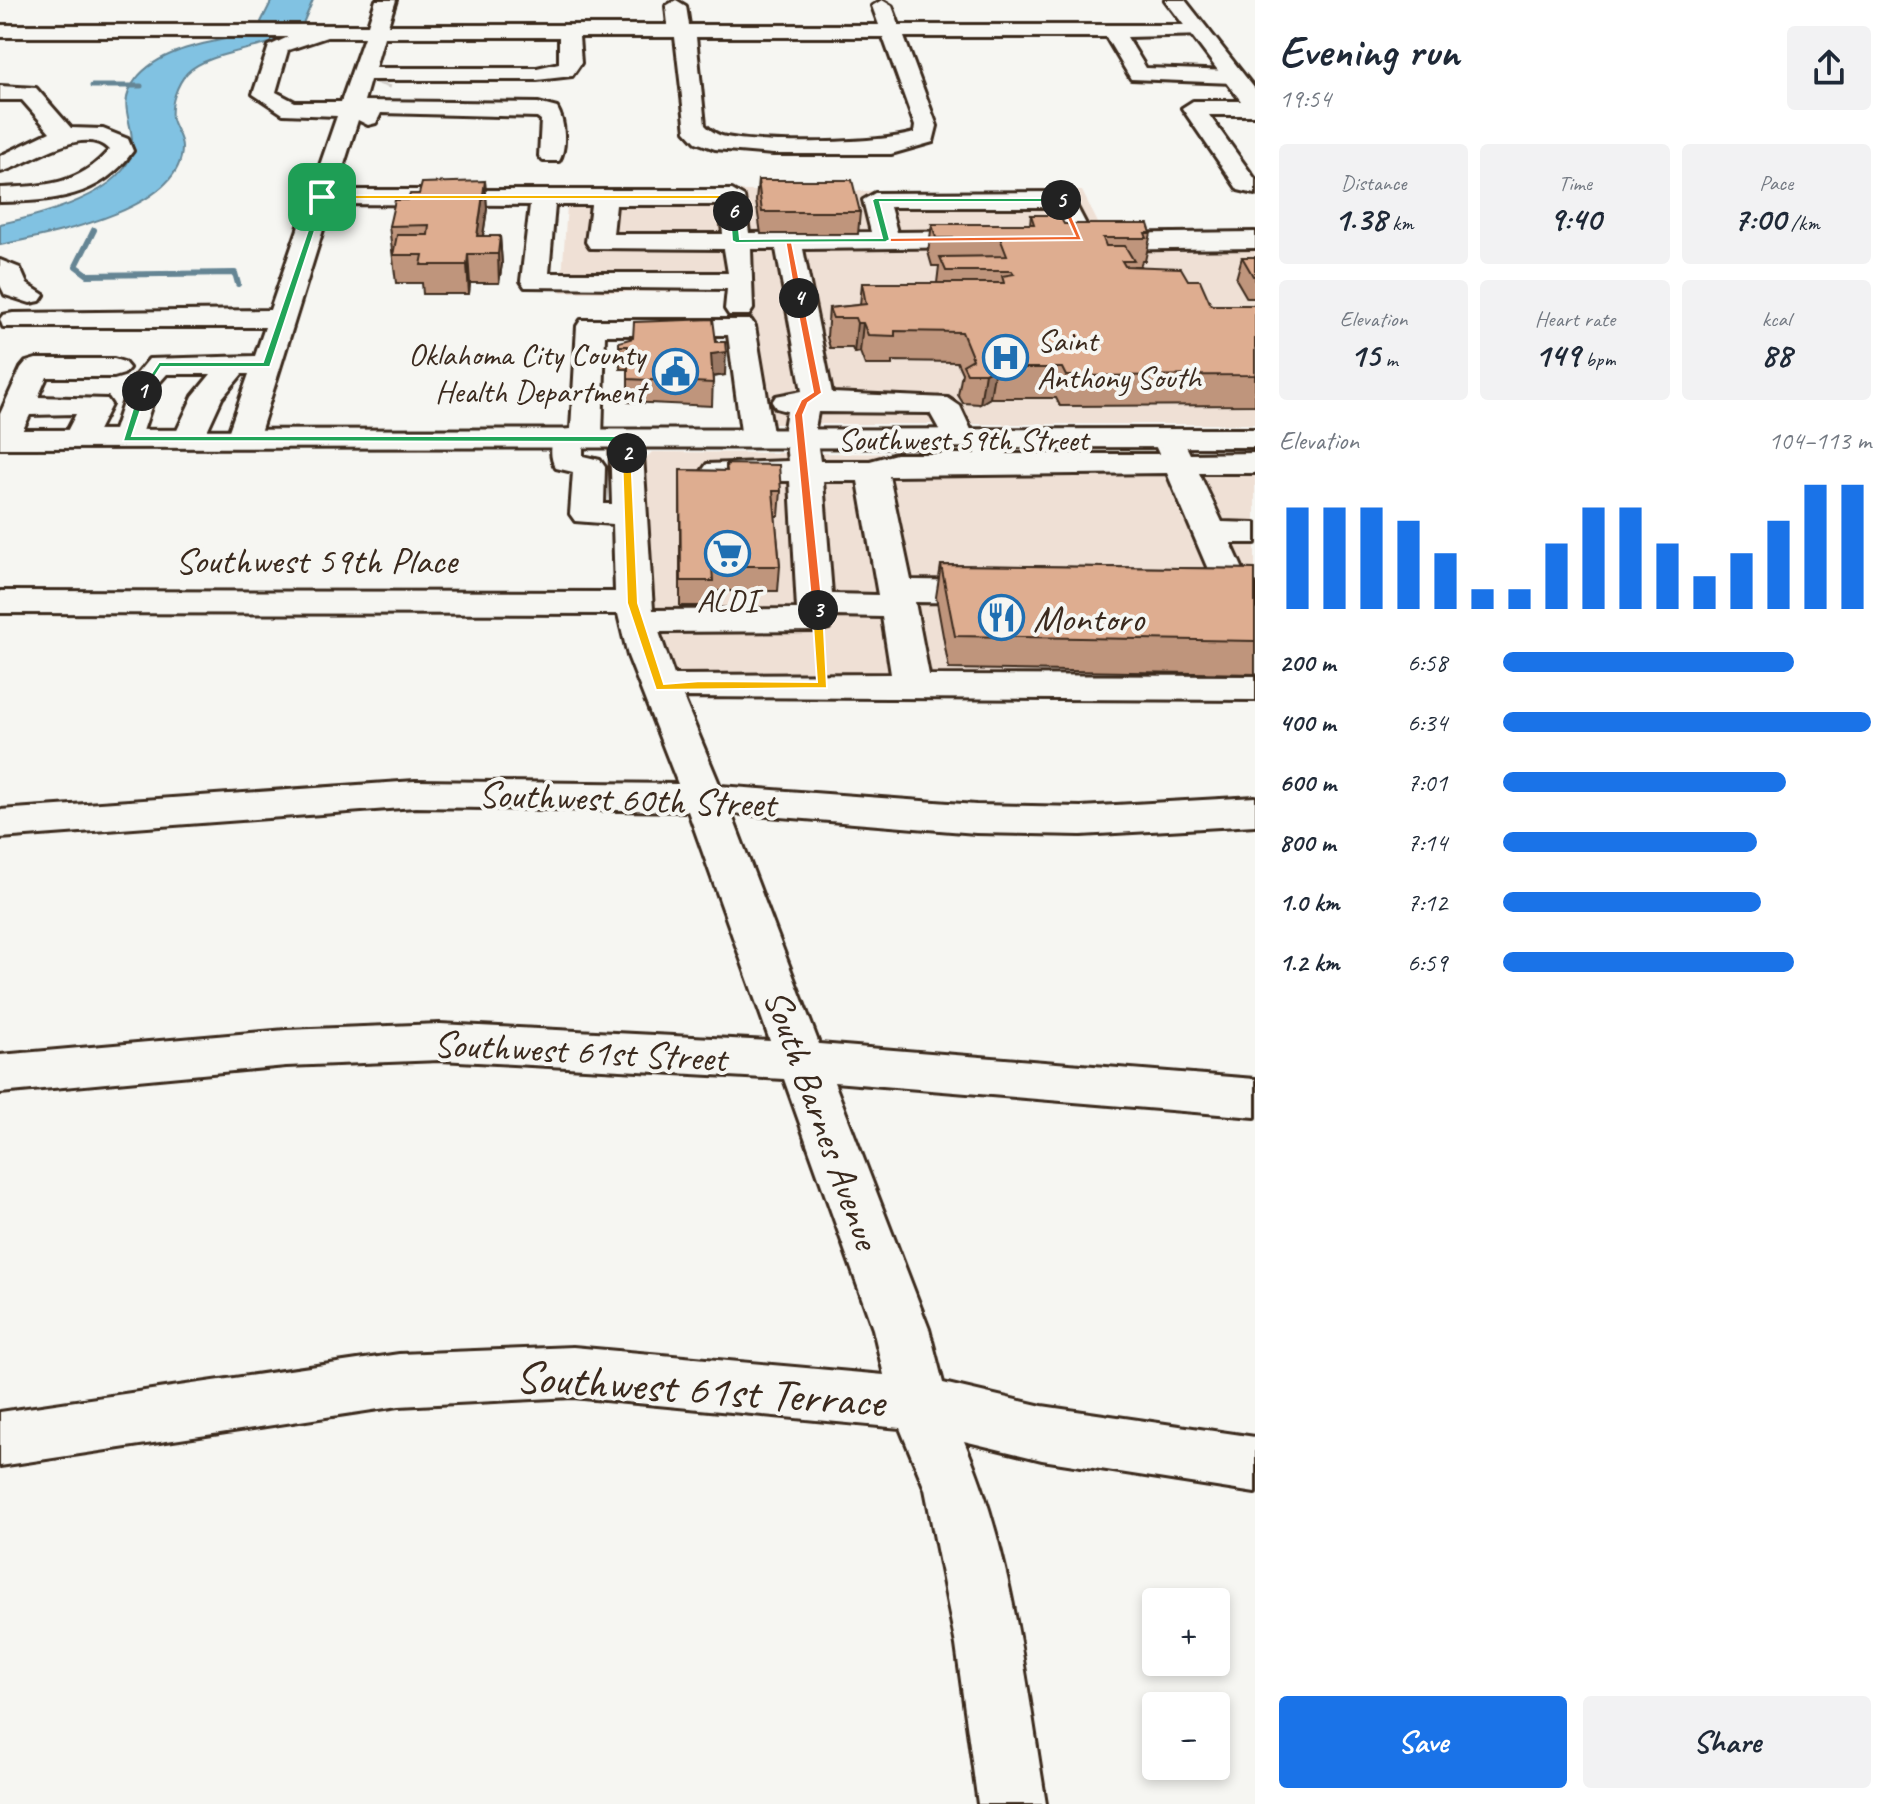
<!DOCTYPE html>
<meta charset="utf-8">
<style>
body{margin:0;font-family:Caveat,sans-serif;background:#f2f2f3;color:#1f2937;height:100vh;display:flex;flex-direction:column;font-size:30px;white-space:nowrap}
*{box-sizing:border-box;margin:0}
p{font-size:26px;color:#747a83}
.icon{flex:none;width:44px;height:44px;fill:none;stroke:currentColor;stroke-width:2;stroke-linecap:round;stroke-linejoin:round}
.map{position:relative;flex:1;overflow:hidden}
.panel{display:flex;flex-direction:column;background:#fff;width:640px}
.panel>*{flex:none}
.fabs{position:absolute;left:1142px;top:1588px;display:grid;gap:16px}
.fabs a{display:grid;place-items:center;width:88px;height:88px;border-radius:8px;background:#fff;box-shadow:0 4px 12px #0003;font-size:40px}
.pin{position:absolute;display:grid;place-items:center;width:68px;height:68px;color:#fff;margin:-34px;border-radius:16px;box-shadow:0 4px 12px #0006}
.km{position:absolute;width:40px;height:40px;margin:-20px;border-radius:50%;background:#222;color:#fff;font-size:22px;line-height:40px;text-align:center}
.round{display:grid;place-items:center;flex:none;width:84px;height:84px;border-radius:8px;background:#f2f2f3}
.overview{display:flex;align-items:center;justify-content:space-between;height:136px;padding:0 24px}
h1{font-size:44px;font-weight:600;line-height:60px}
.metrics{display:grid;grid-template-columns:repeat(3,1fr);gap:12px;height:136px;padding:8px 24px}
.metrics div{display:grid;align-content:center;border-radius:8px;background:#f2f2f3;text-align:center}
.metrics b{font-size:34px;font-weight:600}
.metrics small{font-size:22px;font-weight:400}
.metrics p{font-size:22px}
.chart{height:224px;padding:16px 24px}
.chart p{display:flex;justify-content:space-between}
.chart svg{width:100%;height:144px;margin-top:8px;stroke:#1a73e8;stroke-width:6}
.action{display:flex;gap:16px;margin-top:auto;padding:16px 24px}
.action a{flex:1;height:92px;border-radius:8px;background:#1a73e8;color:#fff;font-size:32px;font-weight:600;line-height:92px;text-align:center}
.action a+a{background:#f2f2f3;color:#1f2937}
ul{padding:0 24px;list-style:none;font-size:26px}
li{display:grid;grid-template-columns:128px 96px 1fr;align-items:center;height:60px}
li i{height:20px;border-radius:10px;background:#1a73e8}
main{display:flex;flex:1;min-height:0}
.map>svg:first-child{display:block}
.built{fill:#efe0d5}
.water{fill:#81c2e2;stroke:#658594;stroke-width:2}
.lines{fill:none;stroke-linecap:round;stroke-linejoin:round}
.stream-far1{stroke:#658594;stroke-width:5}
.stream{stroke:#658594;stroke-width:6}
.minor-tunnel{stroke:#d1cdc8;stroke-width:22;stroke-dasharray:22 11;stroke-linecap:butt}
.minor-casing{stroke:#3b2a1e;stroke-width:6}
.major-casing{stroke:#3b2a1e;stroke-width:6}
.minor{fill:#f6f6f2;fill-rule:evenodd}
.major{fill:#f6f6f2;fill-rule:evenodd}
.wall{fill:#bf957c;stroke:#3b2a1e;stroke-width:2}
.shaded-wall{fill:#9b7965;stroke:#3b2a1e;stroke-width:2}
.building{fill:#dead90;stroke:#3b2a1e;stroke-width:2}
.split-1{fill:#22a559;stroke:#fff;stroke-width:2}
.split-2{fill:#22a559;stroke:#fff;stroke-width:2}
.split-3{fill:#f5b400;stroke:#fff;stroke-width:2}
.split-4{fill:#f0652b;stroke:#fff;stroke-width:2}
.split-5{fill:#f0652b;stroke:#fff;stroke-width:2}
.split-6{fill:#22a559;stroke:#fff;stroke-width:2}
.split-7{fill:#f5b400;stroke:#fff;stroke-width:2}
.labels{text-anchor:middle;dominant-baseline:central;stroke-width:8;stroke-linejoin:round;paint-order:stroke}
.far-poi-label{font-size:32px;fill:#3b2a1e;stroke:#f6f6f2;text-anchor:start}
.far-street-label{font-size:32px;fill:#3b2a1e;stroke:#f6f6f2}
.street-label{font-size:38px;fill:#3b2a1e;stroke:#f6f6f2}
.poi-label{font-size:38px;fill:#3b2a1e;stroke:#f6f6f2;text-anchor:start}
.near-street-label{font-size:46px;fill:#3b2a1e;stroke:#f6f6f2}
</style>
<main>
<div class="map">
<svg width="1255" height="1804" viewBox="0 0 1255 1804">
<rect width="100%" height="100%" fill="#f6f6f2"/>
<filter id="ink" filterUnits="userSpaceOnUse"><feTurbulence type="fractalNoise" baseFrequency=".0125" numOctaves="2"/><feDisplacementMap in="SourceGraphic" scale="16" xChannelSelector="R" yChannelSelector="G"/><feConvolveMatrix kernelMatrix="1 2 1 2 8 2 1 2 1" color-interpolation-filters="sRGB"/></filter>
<g filter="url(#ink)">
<path class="built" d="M568 191H1082L1105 237H1255V424H765L749 292H561Z
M652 452 1255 456V701L678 690 653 609 641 463Z"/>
<path class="water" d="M272 0H313L301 28H258Z
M249 34H295C267 49 206 52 187 73 177 84 170 104 172 119 174 128 182 137 182 147 183 211 47 235 0 245V224C38 216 127 194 132 149 135 122 115 106 136 79 161 47 212 43 249 34Z"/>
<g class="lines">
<path class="stream-far1" d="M92 86H141"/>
<path class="stream" d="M94 230 76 266 88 275 235 273 238 284"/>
<path class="minor-tunnel" d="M379 85 380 82"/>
<defs>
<path id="minor" d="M376 0H396L388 25H668L666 6 676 0 686 6 689 25H879L872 6 882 0 892 6 899 25H1199L1209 31 1206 35 1127 37 1146 68 1233 71 1244 77 1233 83 1131 79 1106 37H904L937 126 933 142 891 154H773L715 149 696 142 686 131 675 37H579L581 63 572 76 537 80H370L364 101 538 103 557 108C565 121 567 148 559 161H543L539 156 541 120 537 117 381 113 376 123 368 125 358 120 336 190H732L744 197 749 233 871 232 863 200 875 193 1061 192 1070 194 1091 234 1255 232V248L1089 250 1071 245 1052 207H890L897 232 989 231 1002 239 989 247 803 249 832 393 948 398 960 406 973 434 986 429 997 431 1007 454H1159L1153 441 1158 434H1180L1190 454 1255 453V473H1199L1222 522 1255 523V543H1231L1250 585H1255V607L1224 603 1219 595 1167 473 889 476 911 580 996 581 1009 584 1014 592 1009 600 996 603 915 602 929 675 1255 676V700L683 697 720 786 976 805 1081 807 1255 797V825L1081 835 976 833 731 813 819 1044 1255 1079V1117L834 1082 929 1329 943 1383 1042 1406 1255 1437V1493L1042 1460 964 1441C1013 1554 1026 1683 1046 1804H978L956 1645 925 1489 900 1428 573 1397 399 1406 0 1466V1412L399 1354 573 1347 884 1375 873 1329 784 1079 440 1060 286 1066 0 1093V1055L286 1030 440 1024 770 1041 688 811 415 807 0 838V810L415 781 678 784 628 656 618 614 0 613V591L615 592 613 524 575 521 570 514 573 472 556 468C549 458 550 442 557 431L571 429 577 326 581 320H751L755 326 774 439 769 446H747L742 439 728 335H605L602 438 597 445 583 447V456L600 460 605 467 604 504H612L610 439 615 432H637L642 439 653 610 797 609 790 481H718L707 478 702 471 707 464 788 461 784 428 787 411 776 408 772 402 776 396 802 391 776 249H751L753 309 749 315H729L725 309 727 289 525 287 521 281 530 205 331 204 258 439 253 446H231L226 439 249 374H242L222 398 200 446H178L173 439 193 396 211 374H167L159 383 138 446H116L111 439 130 382 149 359 255 356 265 327H3L0 319 3 315 13 313 270 310 337 116 283 114 253 94 269 46 288 37H0V25H368ZM327 37H364L341 102H295L276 92 288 50ZM384 37H559V63L537 68H375ZM696 37H883L915 126 914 133C876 144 766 145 726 137 717 135 711 131 705 125ZM555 205H591L586 242 590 248 724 249 728 273H549ZM616 205H720L723 234H613ZM818 412 930 413 948 445 959 447 972 442 975 454H896L870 461H820L815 428ZM823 481H858L878 595 832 594ZM834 616 882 617 891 674 674 675 659 632 816 631 829 628Z
M0 86 36 88 71 128 103 129 128 139 133 151C100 198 53 201 0 202V188C43 186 79 186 109 150 84 122 29 165 0 172V156L50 132 22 100H0Z
M1193 101H1255V115H1209L1255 179V194L1238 190 1182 108Z
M0 260 20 268 27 284 44 295 40 301 30 303 5 295 0 285Z
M36 359H114L124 362 129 368 124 374 114 377H47L38 397 107 399 111 405 90 446H68L63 439 76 414 30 415 15 446 0 447V414L21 368 26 362Z"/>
<path id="major" d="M1165 0H1185L1255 89V111L1247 109Z
M1255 429V447L0 448V430Z"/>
</defs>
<use href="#minor" class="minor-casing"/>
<use href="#major" class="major-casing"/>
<use href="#minor" class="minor"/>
<use href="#major" class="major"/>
</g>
<path class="wall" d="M758 180 860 212 858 234H761L756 201Z
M485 181 487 209 483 236H500L502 264 499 283H470L469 294H423L422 283H396L389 226 408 200Z
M1031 215 1064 224 1151 233 1145 261H1142L1140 266H1133L1188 280 1211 305H1255V405L1060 406 1056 398H990L980 404 963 403 958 395 962 373 957 362 892 361V365H865L860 352 854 353 852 348H830L827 337 829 308 860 305 862 283H937L939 266H932L928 252 932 224H1030Z
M1242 257H1255V298H1247L1236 279Z
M619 342H716L725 375 713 377 712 406 628 402V369H620Z
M726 464 781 491 779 516H775L780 566 778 591H712V606H680V470L726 471Z
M941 565 1255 569V674L949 669 936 597Z"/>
<path class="shaded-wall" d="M485 181 487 209 480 254 477 236Z
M500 236 502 264 499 283 498 254Z
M468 254 470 283 469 294 467 265Z
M857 323H863L860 352 854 353Z
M726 352 725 375 710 377 711 354Z
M995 368 990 398 980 404 985 373Z"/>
<path class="building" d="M758 180H852L860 212H762Z
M485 181 477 236H500L498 254H468L467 265H421L423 255H393L397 235H428L429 225 389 226 395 200H408L410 194H419L422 183Z
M1031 215H1059L1064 224H1148L1151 233H1145L1147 238H1103L1106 246H1125L1134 261H1122L1125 266 1181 268 1188 280H1200L1211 305H1255V375L1066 376 1062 368H995L985 373H967L963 365 973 359 962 332 895 331V336L868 335 863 323H857L855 318H833L829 308 866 304 862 283H1004L1002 276 1014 274 1012 271H946L940 257 1007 256 1000 238H936L932 224H1034Z
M1242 257H1255V276H1253Z
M713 319 716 342H725L726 352 711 354 713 383 628 379V346H619V342L633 338 634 322Z
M726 464 779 465 781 491H773L780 566H712L713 581H681L680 470 727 471Z
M941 565 1255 569V641L955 636Z"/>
</g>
<path class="split-1" d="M320 195 326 197 270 367H161L145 392H139L159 362H263Z"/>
<path class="split-2" d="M139 389 147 391 132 436H626L631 439V453L623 455 622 442 123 441Z"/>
<path class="split-3" d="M627 450 631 453 638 603 664 684 701 681 817 682 812 610 818 607 823 610 827 688 656 690 627 603 622 453Z"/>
<path class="split-4" d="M799 295 803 298 822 393 808 403 803 415 823 610 818 613 812 610 794 415 801 400 813 392 795 298Z"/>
<path class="split-5" d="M1058 198 1065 200 1082 240 792 243 803 298H795L785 239 1075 236Z"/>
<path class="split-6" d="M1061 198 1064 202H880L890 240 886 242 736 243 732 241 730 211H737L740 239 882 238 872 200 875 198Z"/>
<path class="split-7" d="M320 195H732L736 197 737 211 731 212 729 199H322Z"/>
<defs>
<symbol id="hospital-ring" viewBox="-11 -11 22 22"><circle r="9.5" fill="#f6f6f2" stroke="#1f6fb2" stroke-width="1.5"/><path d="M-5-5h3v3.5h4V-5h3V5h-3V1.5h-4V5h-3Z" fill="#1f6fb2"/></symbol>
<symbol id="civic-ring" viewBox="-11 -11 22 22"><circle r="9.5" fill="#f6f6f2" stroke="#1f6fb2" stroke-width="1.5"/><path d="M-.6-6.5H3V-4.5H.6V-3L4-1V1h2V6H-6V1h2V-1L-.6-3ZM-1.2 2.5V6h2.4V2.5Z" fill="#1f6fb2"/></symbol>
<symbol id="supermarket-ring" viewBox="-11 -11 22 22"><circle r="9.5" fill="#f6f6f2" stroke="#1f6fb2" stroke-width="1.5"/><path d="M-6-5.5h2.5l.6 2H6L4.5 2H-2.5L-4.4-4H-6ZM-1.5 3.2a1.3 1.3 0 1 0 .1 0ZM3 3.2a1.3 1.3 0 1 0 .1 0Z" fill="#1f6fb2"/></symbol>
<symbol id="restaurant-ring" viewBox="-11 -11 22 22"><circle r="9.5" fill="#f6f6f2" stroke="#1f6fb2" stroke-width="1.5"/><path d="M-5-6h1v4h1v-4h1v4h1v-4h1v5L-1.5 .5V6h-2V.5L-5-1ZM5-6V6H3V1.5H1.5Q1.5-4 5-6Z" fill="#1f6fb2"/></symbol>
</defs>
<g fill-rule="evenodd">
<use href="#hospital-ring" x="980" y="332" width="51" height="51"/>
<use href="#civic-ring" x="650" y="346" width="51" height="51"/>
<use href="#supermarket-ring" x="702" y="528" width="51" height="51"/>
<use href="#restaurant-ring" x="976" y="592" width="51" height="51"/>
</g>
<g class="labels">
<g class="far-poi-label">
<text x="1037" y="340">Saint<tspan x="1037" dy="37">Anthony South</tspan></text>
<text x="645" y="354" text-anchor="end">Oklahoma City County<tspan x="645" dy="37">Health Department</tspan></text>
<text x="727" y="600" text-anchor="middle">ALDI</text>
</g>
<g class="far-street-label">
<text x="963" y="439">Southwest 59th Street</text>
</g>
<g class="street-label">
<text x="316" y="560">Southwest 59th Place</text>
<text transform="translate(627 799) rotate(2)">Southwest 60th Street</text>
<text transform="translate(580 1051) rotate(3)">Southwest 61st Street</text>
<text transform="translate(822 1119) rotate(70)">South Barnes Avenue</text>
</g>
<g class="poi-label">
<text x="1033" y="618">Montoro</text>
</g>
<g class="near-street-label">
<text transform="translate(700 1389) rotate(4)">Southwest 61st Terrace</text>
</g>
</g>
</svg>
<div class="fabs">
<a>+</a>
<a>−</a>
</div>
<div class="pin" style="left:322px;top:197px;background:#1e9e55"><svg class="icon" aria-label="arrive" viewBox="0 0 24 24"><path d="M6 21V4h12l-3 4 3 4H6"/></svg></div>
<b class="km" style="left:142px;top:391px">1</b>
<b class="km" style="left:627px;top:453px">2</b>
<b class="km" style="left:818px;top:610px">3</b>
<b class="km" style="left:799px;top:298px">4</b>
<b class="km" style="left:1061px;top:200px">5</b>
<b class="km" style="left:733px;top:211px">6</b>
</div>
<section class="panel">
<div class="overview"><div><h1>Evening run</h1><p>19:54</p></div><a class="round"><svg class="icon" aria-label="share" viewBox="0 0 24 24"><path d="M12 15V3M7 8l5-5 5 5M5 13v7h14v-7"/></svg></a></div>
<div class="metrics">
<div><p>Distance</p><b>1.38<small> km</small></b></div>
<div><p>Time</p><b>9:40</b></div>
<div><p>Pace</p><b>7:00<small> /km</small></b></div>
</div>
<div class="metrics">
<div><p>Elevation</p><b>15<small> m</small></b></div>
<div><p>Heart rate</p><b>149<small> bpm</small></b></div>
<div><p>kcal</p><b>88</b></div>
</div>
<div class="chart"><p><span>Elevation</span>104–113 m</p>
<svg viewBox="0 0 160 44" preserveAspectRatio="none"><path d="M5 44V13M15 44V13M25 44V13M35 44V17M45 44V27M55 44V38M65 44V38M75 44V24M85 44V13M95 44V13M105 44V24M115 44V34M125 44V27M135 44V17M145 44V6M155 44V6"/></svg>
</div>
<ul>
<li><b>200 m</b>6:58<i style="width:79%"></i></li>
<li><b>400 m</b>6:34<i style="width:100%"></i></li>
<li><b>600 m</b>7:01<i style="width:77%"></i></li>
<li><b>800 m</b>7:14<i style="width:69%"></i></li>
<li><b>1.0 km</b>7:12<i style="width:70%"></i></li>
<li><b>1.2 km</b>6:59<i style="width:79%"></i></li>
</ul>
<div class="action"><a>Save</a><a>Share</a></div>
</section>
</main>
